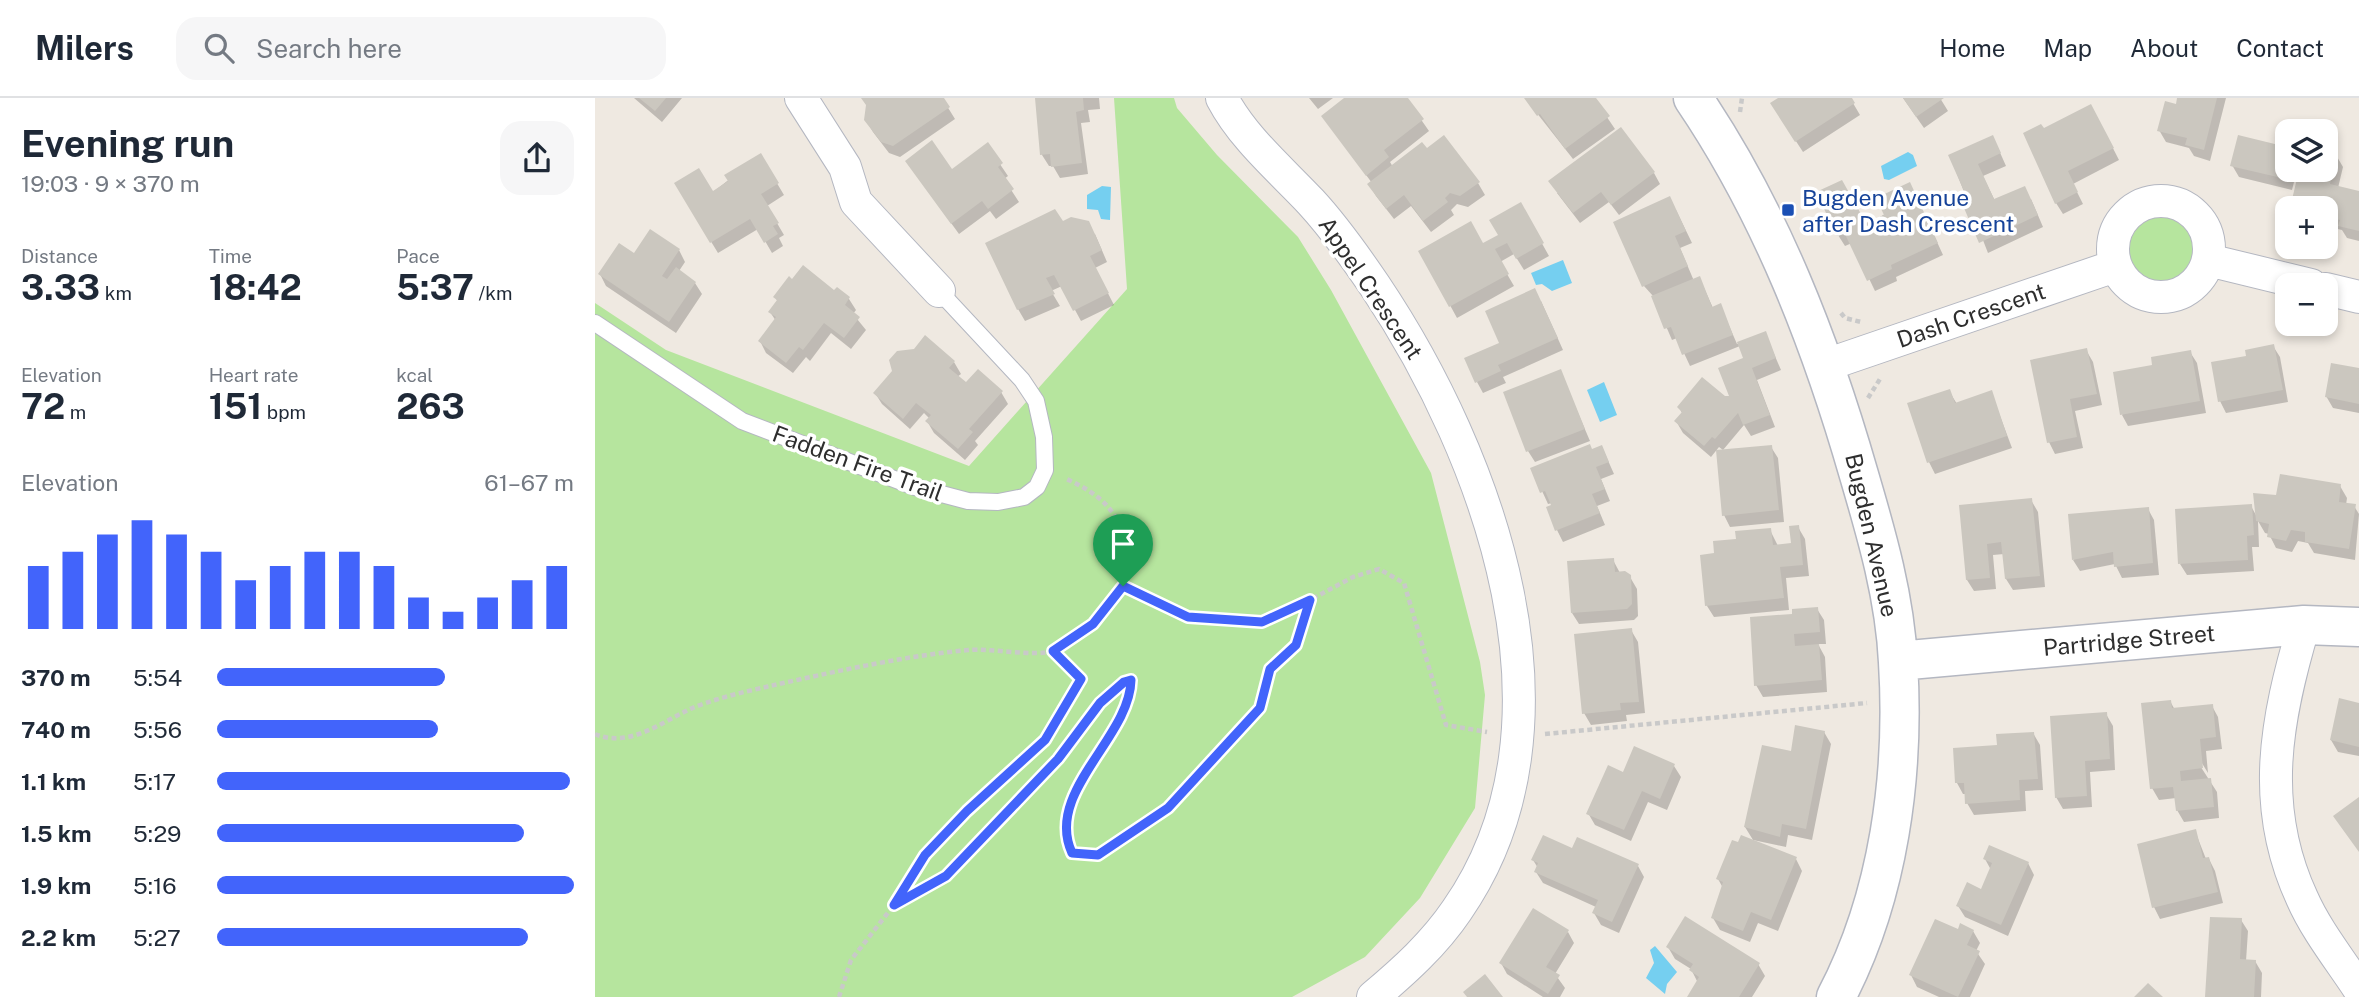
<!DOCTYPE html>
<meta charset="utf-8">
<style>
body{margin:0;font-family:"Public Sans",sans-serif;background:#f6f6f7;color:#1f2937;height:100vh;display:flex;flex-direction:column;font-size:26px;white-space:nowrap}
*{box-sizing:border-box;margin:0}
p{font-size:23px;color:#747a83}
.icon{flex:none;width:38px;height:38px;fill:none;stroke:currentColor;stroke-width:2;stroke-linecap:round;stroke-linejoin:round}
.map{position:relative;flex:1;overflow:hidden}
.sheet{display:flex;flex-direction:column;background:#fff;width:595px}
.sheet>*{flex:none}
.tools{position:absolute;left:1680px;top:21px;display:grid;gap:14px}
.tools a{display:grid;place-items:center;width:63px;height:63px;border-radius:14px;background:#fff;box-shadow:0 4px 10px #0003;font-size:35px}
.pin{position:absolute;display:grid;place-items:center;width:60px;height:60px;color:#fff;margin:-72px -30px;border-radius:50% 50% 50% 0;rotate:-45deg;box-shadow:0 0 7px #0007}
.pin .icon{rotate:45deg}
.round{display:grid;place-items:center;flex:none;width:74px;height:74px;border-radius:21px;background:#f6f6f7}
.summary{display:flex;align-items:center;justify-content:space-between;height:119px;padding:0 21px}
h1{font-size:38px;font-weight:700;line-height:52px}
.metrics{display:grid;grid-template-columns:repeat(3,1fr);gap:10px;height:119px;padding:7px 21px}
.metrics div{display:grid;align-content:center}
.metrics b{font-size:35px;font-weight:700}
.metrics small{font-size:19px;font-weight:400}
.metrics p{font-size:19px}
.chart{height:196px;padding:14px 21px}
.chart p{display:flex;justify-content:space-between}
.chart svg{width:100%;height:126px;margin-top:7px;stroke:#4264fb;stroke-width:6}
ul{padding:0 21px;list-style:none;font-size:23px}
li{display:grid;grid-template-columns:112px 84px 1fr;align-items:center;height:52px}
li i{height:18px;border-radius:9px;background:#4264fb}
header{display:flex;align-items:center;gap:42px;box-sizing:border-box;height:98px;padding:0 35px;background:#fff;border-bottom:2px solid #e0e1e3}
header strong{font-size:33px}
nav{display:flex;gap:38px;margin-inline-start:auto;font-size:24px}
.search{width:490px;height:63px;background:#f6f6f7;display:flex;align-items:center;gap:18px;box-sizing:border-box;padding:0 24px;border-radius:21px;color:#747a83;font-size:26px}
main{display:flex;flex:1;min-height:0}
.map>svg:first-child{display:block}
.green{fill:#b6e59e}
.water{fill:#75cff0}
.shadow{fill:#0003}
.building{fill:#cbc7bf}
.lines{fill:none;stroke-linecap:round;stroke-linejoin:round}
.lane-casing{stroke:#b4b7c1;stroke-width:18}
.street-casing{stroke:#b4b7c1;stroke-width:34}
.secondary-casing{stroke:#b4b7c1;stroke-width:41}
.path{stroke:#c9c9c9;stroke-width:4.5;stroke-dasharray:5 3.5;stroke-linecap:butt}
.lane{stroke:#fff;stroke-width:16}
.street{stroke:#fff;stroke-width:32}
.secondary{stroke:#fff;stroke-width:38}
.route-casing{stroke:#fff;stroke-width:14}
.route{stroke:#4264fb;stroke-width:9}
.transit-dot{fill:#1a4fb4;stroke:#fff;stroke-width:2.5}
.labels{text-anchor:middle;dominant-baseline:central;stroke-width:7;stroke-linejoin:round;paint-order:stroke}
.transit-label{font-size:23px;fill:#164399;stroke:#fff;text-anchor:start}
.street-label{font-size:23px;fill:#2e2e2e;stroke:#fff}
</style>
<header>
<strong>Milers</strong>
<div class="search"><svg class="icon" aria-label="search" viewBox="0 0 24 24"><circle cx="10" cy="10" r="6"/><path d="M15 15l6 6"/></svg>Search here</div>
<nav><a>Home</a><a>Map</a><a>About</a><a>Contact</a></nav>
</header>
<main>
<section class="sheet">
<div class="summary"><div><h1>Evening run</h1><p>19:03 · 9 × 370 m</p></div><a class="round"><svg class="icon" aria-label="share" viewBox="0 0 24 24"><path d="M12 15V3M7 8l5-5 5 5M5 13v7h14v-7"/></svg></a></div>
<div class="metrics">
<div><p>Distance</p><b>3.33<small> km</small></b></div>
<div><p>Time</p><b>18:42</b></div>
<div><p>Pace</p><b>5:37<small> /km</small></b></div>
</div>
<div class="metrics">
<div><p>Elevation</p><b>72<small> m</small></b></div>
<div><p>Heart rate</p><b>151<small> bpm</small></b></div>
<div><p>kcal</p><b>263</b></div>
</div>
<div class="chart"><p><span>Elevation</span>61–67 m</p>
<svg viewBox="0 0 160 44" preserveAspectRatio="none"><path d="M5 44V22M15 44V17M25 44V11M35 44V6M45 44V11M55 44V17M65 44V27M75 44V22M85 44V17M95 44V17M105 44V22M115 44V33M125 44V38M135 44V33M145 44V27M155 44V22"/></svg>
</div>
<ul>
<li><b>370 m</b>5:54<i style="width:64%"></i></li>
<li><b>740 m</b>5:56<i style="width:62%"></i></li>
<li><b>1.1 km</b>5:17<i style="width:99%"></i></li>
<li><b>1.5 km</b>5:29<i style="width:86%"></i></li>
<li><b>1.9 km</b>5:16<i style="width:100%"></i></li>
<li><b>2.2 km</b>5:27<i style="width:87%"></i></li>
</ul>
</section>
<div class="map">
<svg width="1764" height="899" viewBox="0 0 1764 899">
<rect width="100%" height="100%" fill="#efe9e1"/>
<path class="green" d="M519 0H579L582 10 622 57 703 139 736 192 836 375 885 564 890 597 880 710 825 800 770 859 697 899H0V205L71 252 374 368 532 191Z
M1529 151a36 36 0 1 1 72 0a36 36 0 1 1-72 0Z"/>
<path class="water" d="M1313 54 1318 57 1322 68 1294 82 1289 81 1286 68Z
M507 88 516 89 515 122 506 121 503 112 492 111V97Z
M968 162 977 185 957 193 947 186 941 187 936 175Z
M1009 284 1022 317 1005 324 992 292Z
M1060 848 1082 874 1072 886 1070 896 1051 880 1059 865 1055 852Z"/>
<path class="shadow" d="M39 0H87L67 24Z
M267 0H347L360 21 305 59 294 55 278 34 271 22 273 9Z
M442 0H504L505 11 493 12 495 24 486 25 493 76 465 80 458 68H454L447 57Z
M714 0H738L723 11Z
M752 0H811L834 33 795 64 798 69 883 85 890 97 873 109 862 106 856 112 859 117 836 134 816 108 799 121 781 98 774 86 777 85 728 19Z
M930 0H999L1020 31 978 61Z
M1186 0H1255L1265 17 1208 54 1184 17Z
M1308 0H1345L1353 13 1329 30Z
M1584 0H1631L1615 63 1599 58 1594 50 1571 44 1564 32 1582 9Z
M1502 19 1524 62 1478 86 1488 106 1468 116 1461 105 1448 32Z
M1644 39 1692 51V72H1702L1697 92 1644 79 1637 67Z
M392 47 413 78 409 81 424 104 401 121 395 113 364 136 312 64 357 73Z
M1403 50 1411 68 1388 78 1400 103 1436 101 1448 129 1393 155 1355 58Z
M1731 55 1741 57 1748 69 1743 90 1764 95V143L1752 140 1747 132 1734 129 1731 134V110H1697L1706 72H1731Z
M165 57 189 97 172 108 189 137 184 140 188 148 177 155 163 131 123 155 81 86 117 95Z
M1059 75 1065 86 1024 117 1014 104 985 125 962 95Z
M1321 98 1348 157 1301 179 1302 183 1280 193 1257 145 1250 148 1243 137 1259 104 1271 127Z
M925 106 954 158 929 172 919 156 905 164 919 188 862 220 826 154 888 147 905 138Z
M1081 112 1097 145 1085 150 1099 183 1105 181 1118 210 1125 207 1142 246 1170 235 1186 272 1162 282 1180 329 1156 338 1149 327 1128 352 1124 349 1116 359 1088 335 1081 323 1087 315 1084 309 1137 300 1150 261 1145 248 1095 268 1082 240 1077 242 1058 198 1049 188Z
M467 125 500 136 512 164 500 170 519 207 486 223 467 188 456 193 465 208 430 223 423 211Z
M84 152 90 164 84 173 100 185 107 196 81 235 11 188 5 176 39 157Z
M239 195 254 201 261 212 258 216 271 232 256 251 236 235 215 263 211 259 198 275 171 255 165 243 181 223 175 214 183 204 180 199Z
M946 203 968 252 908 279 911 285 888 295 882 284 906 246Z
M1678 248 1685 259 1693 304 1631 315 1625 303 1653 259Z
M1491 252 1498 264 1507 307 1480 313 1488 350 1460 356 1454 344Z
M1595 254 1602 265 1611 315 1533 328 1527 317 1559 269Z
M359 264 366 276 362 279 371 287 406 294 413 306 380 343 383 347 370 362 339 335 332 323 335 321 329 315 315 331 287 306 280 295Z
M1764 272V315L1738 310 1731 298Z
M965 273 995 343 940 364 933 353Z
M1354 293 1362 306 1396 294 1417 350 1340 376 1334 364Z
M1007 349 1019 376 1006 381 1015 403 1002 408 1010 427 968 444 962 432 957 405 953 406 937 371Z
M1176 349 1183 360 1189 424 1135 429 1129 417Z
M1745 388 1752 400 1751 407 1759 408 1764 416 1760 462 1719 455 1713 445 1703 443 1697 454 1681 450 1674 436 1670 435 1663 423 1664 449H1657L1659 473 1592 477 1585 466 1656 408 1662 419 1682 399Z
M1436 402 1443 414 1450 489 1418 492 1411 481 1409 456 1398 457 1401 491 1379 493 1372 482 1365 409Z
M1553 411 1559 422 1564 477 1527 480 1520 466 1485 473 1478 462Z
M1203 429 1210 441 1214 478 1191 480 1194 512 1119 519 1112 508 1121 457 1143 442 1175 432 1183 448 1198 447Z
M1018 462 1025 475 1035 479 1042 491 1043 518 1039 522 984 526 977 515Z
M1222 511 1229 522 1231 546H1223L1230 559 1232 594 1168 599 1161 587 1199 517Z
M1036 532 1043 544 1050 615 1031 617 1032 623 996 627 989 615Z
M1575 603 1580 612 1617 608 1623 619 1627 651 1611 653 1613 675 1605 662 1602 663 1622 694 1624 720 1589 724 1582 712 1581 700 1564 702 1557 690Z
M1764 607V658L1743 654 1736 642Z
M1511 616 1518 628 1520 672 1495 674 1497 709 1468 711 1461 699Z
M1229 634 1236 646 1217 742 1193 737 1191 749 1158 742 1150 729 1197 655Z
M1438 635 1445 647 1448 692 1430 693 1431 713 1379 717 1372 705V696H1368L1362 685 1404 648Z
M1079 668 1086 679 1072 712 1053 704 1036 743 1000 727 993 715 1028 676Z
M1600 733 1611 761H1614L1620 773 1628 805 1565 821 1559 809Z
M978 752 1043 768 1049 779 1024 835 1006 827 999 815 1001 809 948 785 941 774 943 770 938 762Z
M1201 761 1207 773 1183 833 1163 825 1155 844 1125 832 1118 820 1128 790 1123 781Z
M1390 761 1433 765 1439 777 1413 838 1370 819 1363 808 1387 793 1396 772Z
M1646 822 1653 833 1651 863H1660L1667 875 1666 899H1612Z
M1363 833H1378L1385 845 1381 853 1390 866 1375 899H1344L1322 889 1316 877Z
M973 834 979 845 960 876 970 890 965 899H948L912 876 906 865Z
M1073 849 1163 866 1170 878 1157 899H1094L1103 885 1096 871 1080 861Z"/>
<path class="building" d="M44 0H71L60 13Z
M266 0H349L355 9 298 48 286 44 269 22 271 7Z
M440 0H488L489 12 481 14 487 65 456 69 455 56 445 57Z
M749 0H813L829 21 789 52 794 59 771 78 726 18Z
M929 0H1001L1015 18 970 51 945 16 942 18Z
M1183 0H1257L1260 5 1200 44 1175 5Z
M1308 0H1349L1321 19Z
M1582 0H1622L1609 52 1590 47 1592 40 1562 33 1570 3 1581 6Z
M1496 6 1519 50 1473 73 1483 94 1460 106 1428 35 1446 26 1449 30Z
M1026 29 1060 74 1016 107 1006 94 978 115 953 83Z
M849 37 885 84 865 98 855 95 850 100 853 104 828 123 809 97 791 111 772 86 827 44 832 50Z
M1398 37 1406 55 1383 66 1399 101 1430 88 1443 117 1384 145 1363 96 1369 93 1353 57Z
M1643 37 1692 49 1691 81 1635 68Z
M337 42 357 71 393 44 408 65 403 69 419 91 393 111 387 103 356 126 310 63Z
M1731 53 1742 56 1735 86 1764 93V133L1743 128 1745 122 1731 119V110H1695L1704 72H1731Z
M166 55 184 85 166 96 184 125 178 128 183 136 169 145 155 121 115 145 79 85 104 70 118 93 133 83 129 77Z
M1247 82 1271 125 1289 117 1281 100 1315 84 1343 145 1296 167 1297 171 1272 183 1249 134 1242 138 1221 94Z
M1075 98 1091 133 1080 138 1093 168 1047 189 1018 124Z
M926 104 949 145 921 161 912 145 900 151 914 176 854 209 823 153 876 123 888 145 903 137 894 122Z
M460 111 468 123 476 119 494 123 507 152 495 158 514 195 478 213 459 177 451 180 460 196 422 212 390 145Z
M55 131 85 151 67 178 72 181 81 169 101 184 74 224 3 176 24 145 39 155Z
M208 167 239 192 242 189 255 199 250 207 265 219 249 240 229 225 208 252 204 249 191 265 163 243 181 219 173 214 182 202 178 199 194 178 197 181Z
M1105 178 1117 209 1126 205 1138 237 1087 257 1076 229 1069 231 1056 198Z
M940 190 963 240 903 267 906 273 880 285 869 260 904 245 890 213Z
M1171 233 1181 260 1157 270 1175 317 1148 327 1143 315 1120 341 1117 339 1109 348 1079 323 1087 314 1082 309 1107 279 1130 298H1134L1123 270 1148 260 1142 244Z
M330 237 360 263 354 270 371 284 383 271 408 293 374 331 378 334 363 351 330 323 336 317 321 305 308 321 278 295 297 273 294 262 302 253 319 251Z
M1679 246 1688 292 1623 304 1616 264 1651 258 1650 252Z
M1492 250 1502 296 1475 301 1482 339 1452 345 1435 262Z
M1596 252 1605 303 1525 317 1518 274 1557 267 1556 259Z
M1736 265 1764 270V306L1730 299Z
M966 271 990 331 931 354 908 294Z
M1355 291 1360 305 1397 292 1412 338 1332 365 1312 305Z
M995 346 997 351 1007 347 1014 364 1001 369 1010 391 997 396 1005 415 960 433 951 409 956 407 950 393 945 395 935 370Z
M1177 347 1184 412 1127 418 1121 352Z
M1685 376 1746 386 1744 404 1761 406 1754 451 1710 444V434L1696 432 1691 443 1672 439 1674 426 1661 423 1658 395 1681 397Z
M1437 400 1445 478 1410 481 1406 444 1392 446 1395 480 1371 482 1364 407Z
M1657 406 1659 437 1652 438 1653 462 1583 466 1580 411Z
M1554 409 1558 465 1519 469 1518 454 1477 462 1473 416Z
M1204 427 1208 467 1185 469 1189 500 1110 508 1105 457 1119 455 1118 443 1141 441 1140 433 1176 430 1178 447 1196 445 1194 428Z
M1019 460 1020 474 1030 473 1036 477 1037 506 1032 511 976 515 972 463Z
M1223 509 1225 534 1199 536 1200 548 1224 546 1227 582 1159 588 1155 519 1197 516V511Z
M1037 530 1044 604 1025 605 1026 612 987 616 979 536Z
M1744 600 1764 605V649L1735 642Z
M1576 602 1577 610 1618 606 1621 639 1605 641 1608 670 1585 673 1586 683 1616 680 1619 709 1581 713 1578 689 1555 691 1546 605Z
M1512 614 1515 661 1490 663 1492 698 1460 700 1455 618Z
M1200 627 1230 633 1211 731 1187 726 1185 739 1149 729 1167 647 1196 653Z
M1439 634 1443 681 1424 682 1425 702 1370 706 1369 685H1360L1358 650 1402 647 1401 636Z
M1039 648 1080 666 1065 701 1047 693 1029 732 991 716 1013 667 1028 674Z
M1764 699V754L1738 718Z
M1601 731 1608 760 1614 759 1623 794 1557 810 1542 746Z
M948 737 977 750 982 739 1044 766 1017 824 997 815 1003 802 939 774 943 765 936 762Z
M1146 737 1202 759 1176 822 1156 814 1148 833 1116 820 1128 784 1121 781 1137 742 1143 744Z
M1394 747 1434 764 1406 827 1361 808 1372 784 1386 791 1397 765 1388 761Z
M938 810 974 832 951 869 965 877 953 896 904 865Z
M1090 818 1165 865 1144 899H1092L1104 879 1094 872 1098 866 1071 849Z
M1615 819 1647 820 1645 861 1661 862 1659 899H1610Z
M1340 821 1363 831 1365 825 1379 832 1372 847 1385 853 1363 899 1314 877Z
M890 876 908 899H872L868 894Z
M1553 885 1568 899H1539Z"/>
<g class="lines">
<defs>
<path id="lane" d="M0 225 147 323 320 389 373 403 403 404 429 399 442 389 450 372 449 339 441 303 427 282 344 193"/>
<path id="street" d="M206 0 250 69 261 104 344 193
M627 0C648 40 685 71 716 104 739 129 761 160 780 188 894 358 992 625 862 812 839 846 809 873 778 899
M1518 151a48 48 0 1 1 96 0a48 48 0 1 1-96 0Z
M1613 162 1716 187
M1731 191 1764 199
M1231 267 1520 168
M1709 527C1681 621 1664 707 1707 800 1721 832 1745 862 1764 891"/>
<path id="secondary" d="M1098 0C1176 115 1226 245 1264 377 1282 438 1300 500 1303 564 1310 676 1294 798 1241 899
M1303 563 1709 527 1764 529"/>
</defs>
<use href="#lane" class="lane-casing"/>
<use href="#street" class="street-casing"/>
<use href="#secondary" class="secondary-casing"/>
<path class="path" d="M1145 14 1147 0
M1246 215 1250 220 1266 224
M1273 300 1285 281
M528 488 593 519 667 525 714 502
M0 636C33 650 64 626 93 612 117 601 149 594 175 588 238 574 309 558 373 552 396 550 438 559 458 553 479 547 518 508 527 489 532 478 532 463 531 452 527 414 504 395 469 380
M950 636 1272 605
M299 807 351 778 463 661 505 605 529 584 536 582C535 640 449 694 477 755L503 757 573 710 665 610 675 571 701 547 715 502 758 479 784 471 809 485 851 627 892 634
M244 899 256 862 299 807 330 757 372 713 450 642 486 581 458 553"/>
<use href="#lane" class="lane"/>
<use href="#street" class="street"/>
<use href="#secondary" class="secondary"/>
</g>
<g class="lines">
<defs>
<path id="route" d="M528 488 593 519 667 524 715 502 701 547 675 571 665 610 573 710 503 757 477 755C449 694 535 640 536 582L529 584 505 605 463 661 351 778 299 807 330 757 372 713 450 642 486 581 458 553 498 526Z"/>
</defs>
<use href="#route" class="route-casing"/>
<use href="#route" class="route"/>
</g>
<rect class="transit-dot" x="1186" y="105" width="14" height="14" rx="3.5"/>
<g class="labels">
<g class="transit-label">
<text x="1207" y="99">Bugden Avenue<tspan x="1207" dy="26">after Dash Crescent</tspan></text>
</g>
<g class="street-label">
<text transform="translate(776 190) rotate(56)">Appel Crescent</text>
<text transform="translate(1376 217) rotate(-19)">Dash Crescent</text>
<text transform="translate(263 365) rotate(20)">Fadden Fire Trail</text>
<text transform="translate(1277 437) rotate(77)">Bugden Avenue</text>
<text transform="translate(1534 542) rotate(-5)">Partridge Street</text>
</g>
</g>
</svg>
<div class="tools">
<a><svg class="icon" aria-label="layers" viewBox="0 0 24 24"><path d="M12 4l9 5-9 5-9-5zM3 14l9 5 9-5"/></svg></a>
<a>+</a>
<a>−</a>
</div>
<div class="pin" style="left:528px;top:488px;background:#1e9e55"><svg class="icon" aria-label="arrive" viewBox="0 0 24 24"><path d="M6 21V4h12l-3 4 3 4H6"/></svg></div>
</div>
</main>
